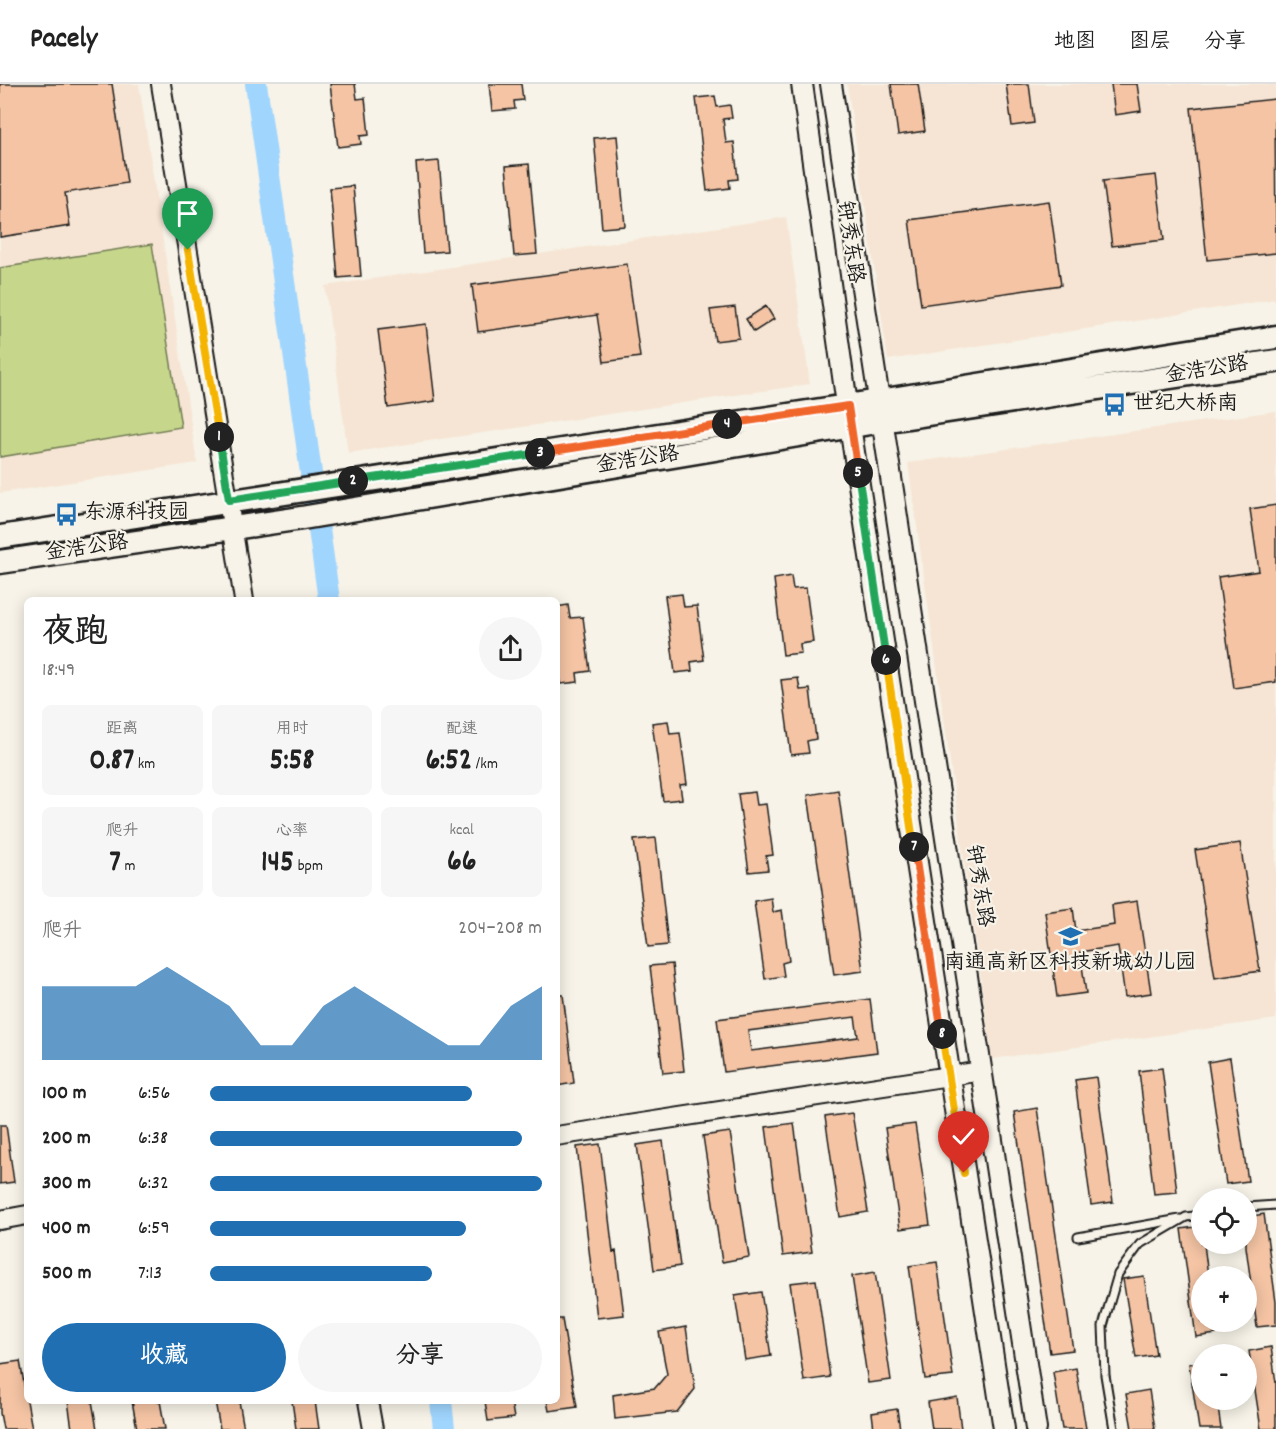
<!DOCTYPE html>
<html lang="zh">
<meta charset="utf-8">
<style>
body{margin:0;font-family:Dekko,"LXGW WenKai TC",sans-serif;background:#f6f6f6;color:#222;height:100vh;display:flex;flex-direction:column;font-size:22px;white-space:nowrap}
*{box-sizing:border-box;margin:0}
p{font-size:20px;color:#767676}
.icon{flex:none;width:33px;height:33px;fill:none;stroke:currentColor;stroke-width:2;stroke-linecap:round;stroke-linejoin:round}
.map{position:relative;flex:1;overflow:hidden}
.drawer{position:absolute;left:24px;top:513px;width:536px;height:807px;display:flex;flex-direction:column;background:#fff;border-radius:9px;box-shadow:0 3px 15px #0003}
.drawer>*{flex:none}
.buttons{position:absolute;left:1191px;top:1104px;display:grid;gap:12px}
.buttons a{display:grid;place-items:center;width:66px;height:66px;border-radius:50%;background:#fff;box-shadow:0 3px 15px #0003;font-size:30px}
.pin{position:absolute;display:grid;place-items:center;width:51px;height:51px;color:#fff;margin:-62px -26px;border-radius:50% 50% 50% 0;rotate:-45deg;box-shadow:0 0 6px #0007}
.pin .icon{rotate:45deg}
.km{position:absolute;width:30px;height:30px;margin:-15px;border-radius:50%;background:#222;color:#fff;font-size:16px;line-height:30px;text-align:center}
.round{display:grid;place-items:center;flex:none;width:63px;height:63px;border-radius:32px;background:#f6f6f6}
.headline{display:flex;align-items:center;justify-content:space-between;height:102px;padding:0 18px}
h1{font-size:33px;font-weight:800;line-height:45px}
.figures{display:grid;grid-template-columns:repeat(3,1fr);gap:9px;height:102px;padding:6px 18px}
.figures div{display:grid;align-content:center;border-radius:9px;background:#f6f6f6;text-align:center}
.figures b{font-size:30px;font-weight:800}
.figures small{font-size:16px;font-weight:400}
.figures p{font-size:16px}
.chart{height:168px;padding:12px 18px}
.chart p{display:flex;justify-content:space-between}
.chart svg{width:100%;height:108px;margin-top:6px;fill:#1f6fb2;opacity:.7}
.cta{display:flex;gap:12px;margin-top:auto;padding:12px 18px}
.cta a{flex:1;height:69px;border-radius:36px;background:#1f6fb2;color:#fff;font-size:24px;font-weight:800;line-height:69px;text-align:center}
.cta a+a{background:#f6f6f6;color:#222}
ul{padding:0 18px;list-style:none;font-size:20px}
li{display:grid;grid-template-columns:96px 72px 1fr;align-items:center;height:45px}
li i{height:15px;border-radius:8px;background:#1f6fb2}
header{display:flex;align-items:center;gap:36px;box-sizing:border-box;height:84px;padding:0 30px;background:#fff;border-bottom:2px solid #e0e0e0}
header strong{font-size:28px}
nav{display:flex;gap:33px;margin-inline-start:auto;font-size:21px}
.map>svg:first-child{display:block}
.built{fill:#f6e5d4}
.green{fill:#c6d78c;stroke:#717a54;stroke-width:1.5}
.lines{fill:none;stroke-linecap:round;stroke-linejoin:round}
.river{stroke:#a0d5fe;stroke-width:22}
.building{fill:#f4c4a4;stroke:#1c1c1c;stroke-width:1.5;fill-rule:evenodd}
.service-casing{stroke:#1c1c1c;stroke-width:11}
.tertiary-casing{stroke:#1c1c1c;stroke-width:22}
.secondary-casing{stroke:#1c1c1c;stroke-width:24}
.primary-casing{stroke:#1c1c1c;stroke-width:27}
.service{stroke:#f7f3e8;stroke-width:7}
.tertiary{stroke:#f7f3e8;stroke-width:18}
.secondary{stroke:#f7f3e8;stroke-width:20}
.primary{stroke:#f7f3e8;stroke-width:22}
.split-1-casing{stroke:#fff;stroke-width:12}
.split-2-casing{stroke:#fff;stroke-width:12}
.split-3-casing{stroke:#fff;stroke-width:12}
.split-4-casing{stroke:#fff;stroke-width:12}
.split-5-casing{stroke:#fff;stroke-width:12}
.split-6-casing{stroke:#fff;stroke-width:12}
.split-7-casing{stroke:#fff;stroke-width:12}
.split-8-casing{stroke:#fff;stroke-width:12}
.split-9-casing{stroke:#fff;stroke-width:12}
.split-1{stroke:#f5b400;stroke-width:8}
.split-2{stroke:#22a559;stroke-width:8}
.split-3{stroke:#22a559;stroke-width:8}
.split-4{stroke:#f0652b;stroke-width:8}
.split-5{stroke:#f0652b;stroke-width:8}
.split-6{stroke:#22a559;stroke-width:8}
.split-7{stroke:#f5b400;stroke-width:8}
.split-8{stroke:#f0652b;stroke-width:8}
.split-9{stroke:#f5b400;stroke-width:8}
.labels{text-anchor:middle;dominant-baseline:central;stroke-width:4.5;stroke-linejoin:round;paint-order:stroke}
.street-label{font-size:21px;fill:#1c1c1c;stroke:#f7f3e8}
.poi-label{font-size:21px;fill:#1c1c1c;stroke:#f7f3e8;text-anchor:start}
</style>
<header>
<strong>Pacely</strong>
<nav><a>地图</a><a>图层</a><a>分享</a></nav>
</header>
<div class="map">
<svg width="1276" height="1345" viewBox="0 0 1276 1345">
<rect width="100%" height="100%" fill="#f7f3e8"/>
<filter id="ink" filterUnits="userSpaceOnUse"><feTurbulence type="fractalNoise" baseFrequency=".0167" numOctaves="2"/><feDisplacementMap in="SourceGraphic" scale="12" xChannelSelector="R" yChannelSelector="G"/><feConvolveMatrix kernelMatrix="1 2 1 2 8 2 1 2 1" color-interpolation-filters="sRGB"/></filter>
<g filter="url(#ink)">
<path class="built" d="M0 0H139L197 379 0 409Z
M847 0H1276V215L888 276Z
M786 133 810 300 348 369 325 202Z
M1276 327V935L992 975 908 379Z"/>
<path class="green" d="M152 160 181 343 0 373V184Z"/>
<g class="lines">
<path class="river" d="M256 0 329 516
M441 1317 444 1345"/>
</g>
<path class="building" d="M0 0H112L127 99 65 109 70 142 0 153Z
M330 0H355L357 15 365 14 369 51 360 52 361 60 338 63Z
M489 0H521L523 16 514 17 515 25 492 27Z
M891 0H918L925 47 898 51Z
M1006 0H1029L1034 39 1012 42Z
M1111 0H1137L1141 27 1115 31Z
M715 12 717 23 730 21 732 34 723 35 726 59 734 58 738 95 729 96 730 104 707 107 696 14Z
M1275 15 1276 169 1207 176 1191 24Z
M617 52 625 142 602 144 594 54Z
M439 77 447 167 423 169 416 79Z
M529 80 537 170 514 172 506 82Z
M1156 91 1164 156 1112 162 1103 97Z
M353 102 361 192 338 194 330 104Z
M1049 117 1061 201 921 221 909 136Z
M627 180 640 273 604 278 597 231 478 248 472 201Z
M766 222 774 235 754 248 746 235Z
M735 223 739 254 715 257 710 226Z
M426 240 435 317 388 324 378 246Z
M1276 421V598L1234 604 1218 493 1259 487 1250 425Z
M791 492 793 505 806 504 813 558 800 560 801 569 783 571 774 495Z
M682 510 684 523 697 522 704 576 691 578 692 587 675 589 665 512Z
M568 521 570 534 583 533 590 587 577 589 578 598 561 600 556 566V523Z
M798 594 800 606 810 605 816 655 807 657 809 669 791 671 781 596Z
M668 637 670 650 680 649 687 700 680 701 682 715 663 717 652 639Z
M838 706 863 887 834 891 808 711Z
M755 708 757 721 766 720 773 771 766 772 768 786 749 788 738 710Z
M656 754 668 861 648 863 634 756Z
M1240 759 1260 887 1215 894 1195 766Z
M771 814 773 828 782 826 789 877 782 879 784 892 765 895 754 817Z
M1137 817 1151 909 1125 913 1118 862 1080 868 1086 909 1057 913 1045 828 1073 824 1076 847 1114 841 1112 821Z
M672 880 684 987 663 989 650 882Z
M556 911H563L574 999 556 1002Z
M870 915 877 968 724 988 717 935ZM855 933 858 953 751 967 748 947Z
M1230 974 1248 1097 1226 1100 1208 978Z
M1162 984 1177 1108 1154 1110 1139 987Z
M1096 993 1113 1118 1091 1121 1075 996Z
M1037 1024 1073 1266 1050 1269 1014 1028Z
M852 1029 868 1128 840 1133 825 1033Z
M794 1039 812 1168 783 1172 766 1043Z
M915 1040 930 1141 900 1145 885 1044Z
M0 1041H6L14 1098 0 1100Z
M730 1048 749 1173 722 1178 703 1052Z
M663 1057 680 1182 654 1186 637 1061Z
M600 1060 613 1168 616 1167 624 1231 597 1234 577 1063Z
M1264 1130 1276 1218V1241L1257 1243 1246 1163V1133Z
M1202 1142V1160H1204L1208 1192H1202V1238H1215L1216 1250 1196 1253 1181 1145Z
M937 1178 953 1292 925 1295 909 1182Z
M875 1188 891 1296 868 1299 852 1192Z
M1144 1192 1156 1271 1136 1274 1123 1195Z
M816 1196 830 1293 804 1297 790 1199Z
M761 1208 771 1272 745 1276 735 1212Z
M556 1235H562L577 1323 549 1327 547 1317H556Z
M686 1243 695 1305 677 1328 615 1335 613 1311 655 1304 667 1290 659 1248Z
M1271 1263 1276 1299V1345H1261L1249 1267Z
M20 1277 32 1345H3L0 1329V1280Z
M1202 1278V1316H1217L1221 1345H1199L1189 1280Z
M1076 1284 1086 1345H1062L1053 1288Z
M1149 1306 1155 1345H1132L1126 1310Z
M957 1313 961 1345H932L928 1318Z
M68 1317H92L97 1345H72Z
M132 1317H160L165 1345H137Z
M215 1317H239L244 1345H220Z
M292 1317H315L319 1345H296Z
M485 1317H511L514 1334 488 1337Z
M897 1325 900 1345H874L872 1329Z"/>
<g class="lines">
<defs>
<path id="service" d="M1246 1123 1276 1121
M1078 1153 1180 1135
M1114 1345 1105 1291 1103 1242 1118 1190 1140 1160 1186 1133 1202 1131"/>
<path id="tertiary" d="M161 0 244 516
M556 1052 982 987
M0 1136 27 1131
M368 1317 373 1345"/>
<path id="secondary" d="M802 0 850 342 1004 1345
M831 0 1036 1345"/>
<path id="primary" d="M0 453 879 317 1276 253
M0 478 302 434 882 337 1276 277"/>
</defs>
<use href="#service" class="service-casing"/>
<use href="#tertiary" class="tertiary-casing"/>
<use href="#secondary" class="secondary-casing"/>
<use href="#primary" class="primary-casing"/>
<use href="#service" class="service"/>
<use href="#tertiary" class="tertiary"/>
<use href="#secondary" class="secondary"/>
<use href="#primary" class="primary"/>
</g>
</g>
<g class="lines" filter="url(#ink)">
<defs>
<path id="split-1" d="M188 166 219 353"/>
<path id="split-2" d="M219 353 229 416 353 397"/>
<path id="split-3" d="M353 397 540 369"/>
<path id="split-4" d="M540 369 727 340"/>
<path id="split-5" d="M727 340 848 322 858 389"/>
<path id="split-6" d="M858 389 886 576"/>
<path id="split-7" d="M886 576 914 763"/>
<path id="split-8" d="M914 763 942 950"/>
<path id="split-9" d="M942 950 964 1089"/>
</defs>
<use href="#split-1" class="split-1-casing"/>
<use href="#split-2" class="split-2-casing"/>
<use href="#split-3" class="split-3-casing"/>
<use href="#split-4" class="split-4-casing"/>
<use href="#split-5" class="split-5-casing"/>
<use href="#split-6" class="split-6-casing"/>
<use href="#split-7" class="split-7-casing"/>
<use href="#split-8" class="split-8-casing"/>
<use href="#split-9" class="split-9-casing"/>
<use href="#split-1" class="split-1"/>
<use href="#split-2" class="split-2"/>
<use href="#split-3" class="split-3"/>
<use href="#split-4" class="split-4"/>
<use href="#split-5" class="split-5"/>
<use href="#split-6" class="split-6"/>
<use href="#split-7" class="split-7"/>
<use href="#split-8" class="split-8"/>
<use href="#split-9" class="split-9"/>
</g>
<defs>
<symbol id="bus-bare" viewBox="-9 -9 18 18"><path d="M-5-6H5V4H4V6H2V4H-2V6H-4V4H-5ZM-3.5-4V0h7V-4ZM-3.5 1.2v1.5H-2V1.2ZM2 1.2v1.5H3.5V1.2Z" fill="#1f6fb2" stroke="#f7f3e8" stroke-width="2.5" paint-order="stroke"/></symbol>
<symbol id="school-bare" viewBox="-9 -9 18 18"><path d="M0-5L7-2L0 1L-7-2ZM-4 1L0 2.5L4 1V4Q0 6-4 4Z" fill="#1f6fb2" stroke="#f7f3e8" stroke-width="2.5" paint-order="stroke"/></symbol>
</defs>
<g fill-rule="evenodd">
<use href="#bus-bare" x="1098" y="304" width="33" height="33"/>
<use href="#bus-bare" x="50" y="414" width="33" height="33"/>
<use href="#school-bare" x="1054" y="836" width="33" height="33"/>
</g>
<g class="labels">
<g class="street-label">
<text transform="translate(849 158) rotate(82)">钟秀东路</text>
<text transform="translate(1207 287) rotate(-9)">金浩公路</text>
<text transform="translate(638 377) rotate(-9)">金浩公路</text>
<text transform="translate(87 465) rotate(-8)">金浩公路</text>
<text transform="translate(978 802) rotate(81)">钟秀东路</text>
</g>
<g class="poi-label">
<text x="1133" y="321">世纪大桥南</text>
<text x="84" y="430">东源科技园</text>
<text x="1070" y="880" text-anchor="middle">南通高新区科技新城幼儿园</text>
</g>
</g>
</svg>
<div class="buttons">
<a><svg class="icon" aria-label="locate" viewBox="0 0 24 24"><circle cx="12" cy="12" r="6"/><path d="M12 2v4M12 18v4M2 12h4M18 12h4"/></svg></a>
<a>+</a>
<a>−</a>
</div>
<div class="pin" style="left:188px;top:166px;background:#1e9e55"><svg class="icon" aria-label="arrive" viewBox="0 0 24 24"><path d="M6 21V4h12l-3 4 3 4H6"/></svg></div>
<div class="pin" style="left:964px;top:1089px;background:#d93025"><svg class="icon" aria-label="check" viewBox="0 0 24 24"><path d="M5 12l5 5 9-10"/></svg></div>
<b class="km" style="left:219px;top:353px">1</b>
<b class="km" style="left:353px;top:397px">2</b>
<b class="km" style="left:540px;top:369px">3</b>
<b class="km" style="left:727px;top:340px">4</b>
<b class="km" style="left:858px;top:389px">5</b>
<b class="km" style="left:886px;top:576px">6</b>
<b class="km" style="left:914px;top:763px">7</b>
<b class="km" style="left:942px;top:950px">8</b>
<section class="drawer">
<div class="headline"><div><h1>夜跑</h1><p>18:49</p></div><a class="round"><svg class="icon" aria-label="share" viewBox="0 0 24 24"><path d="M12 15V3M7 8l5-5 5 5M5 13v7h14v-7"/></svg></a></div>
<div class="figures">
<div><p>距离</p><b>0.87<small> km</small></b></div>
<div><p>用时</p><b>5:58</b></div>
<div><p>配速</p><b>6:52<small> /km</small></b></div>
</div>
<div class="figures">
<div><p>爬升</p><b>7<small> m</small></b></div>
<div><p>心率</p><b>145<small> bpm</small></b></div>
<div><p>kcal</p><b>66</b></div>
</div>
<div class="chart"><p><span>爬升</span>204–208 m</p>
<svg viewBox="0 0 160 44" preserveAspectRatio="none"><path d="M0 44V14L10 14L20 14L30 14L40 6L50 14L60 22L70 38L80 38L90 22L100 14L110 22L120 30L130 38L140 38L150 22L160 14V44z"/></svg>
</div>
<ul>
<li><b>100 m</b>6:56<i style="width:79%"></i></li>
<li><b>200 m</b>6:38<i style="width:94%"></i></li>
<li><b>300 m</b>6:32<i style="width:100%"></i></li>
<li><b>400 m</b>6:59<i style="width:77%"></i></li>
<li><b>500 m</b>7:13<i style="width:67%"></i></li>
</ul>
<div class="cta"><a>收藏</a><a>分享</a></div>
</section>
</div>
